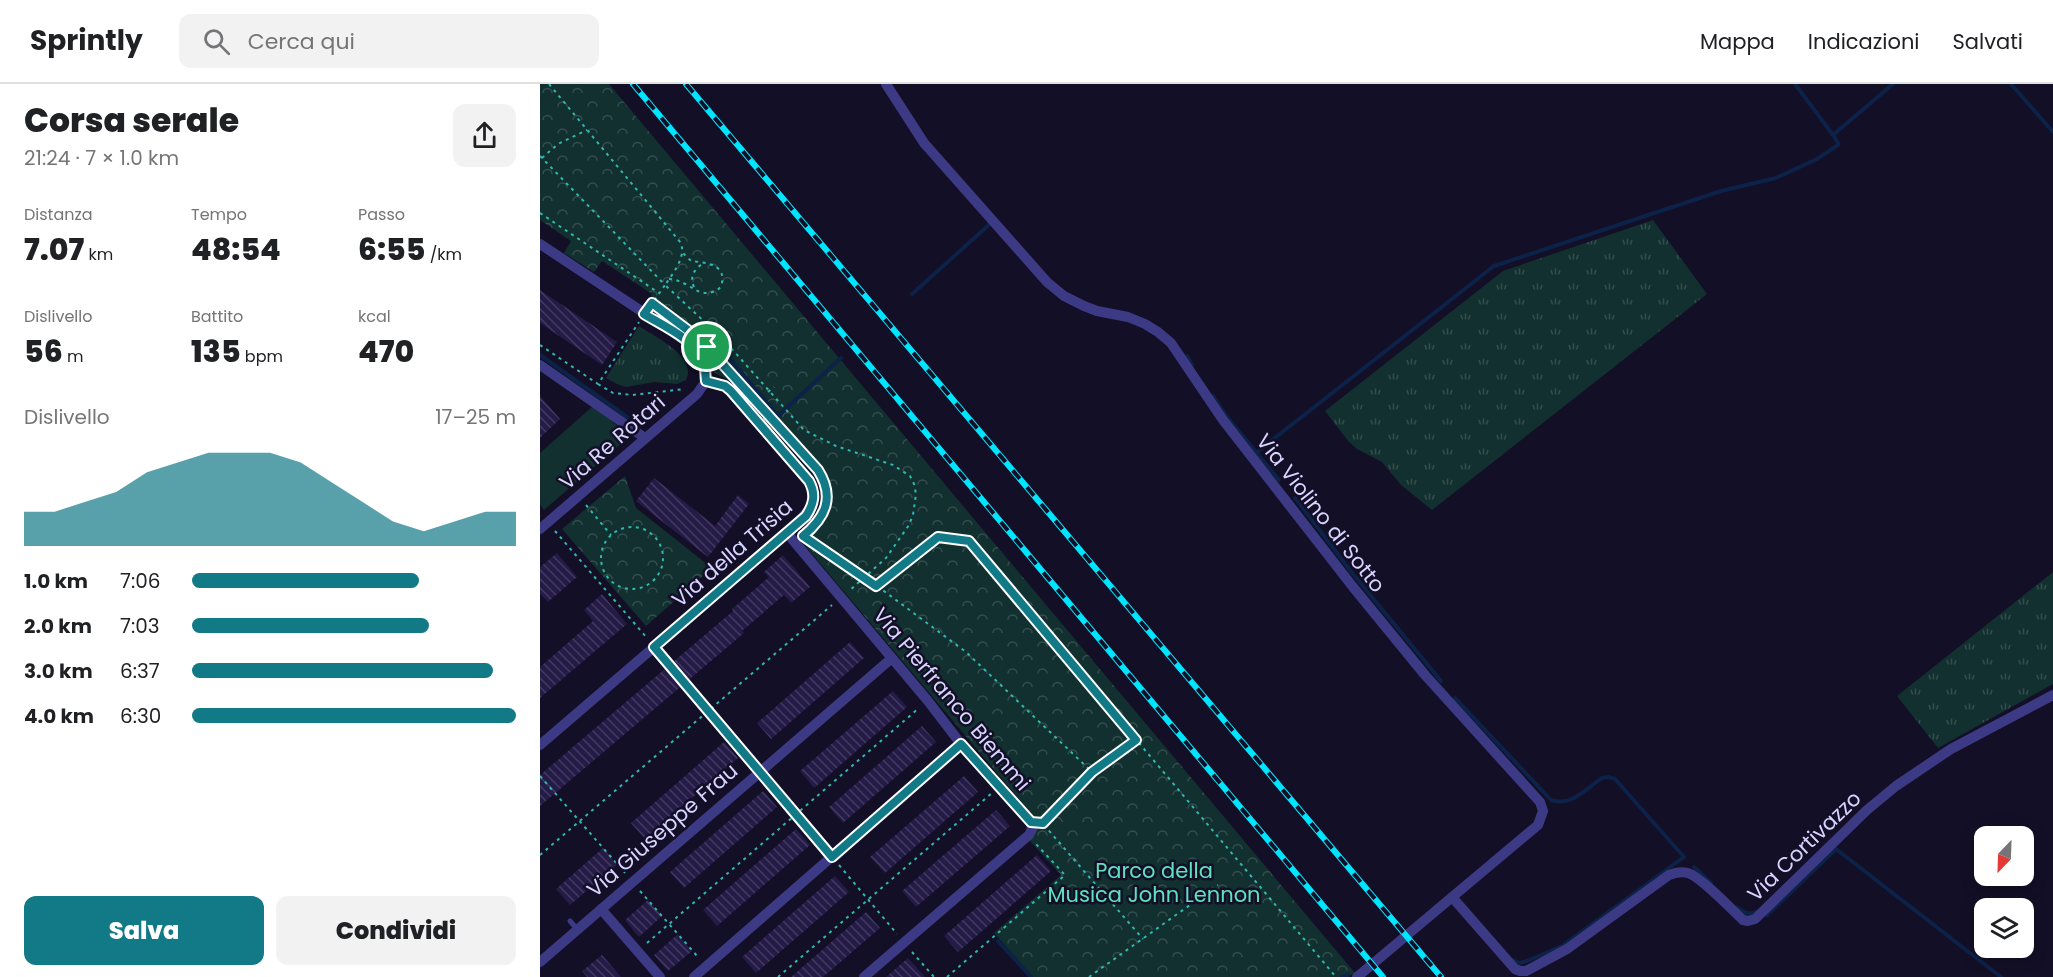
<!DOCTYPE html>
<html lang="it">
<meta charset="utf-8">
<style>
body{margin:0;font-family:Poppins,sans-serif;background:#f2f2f2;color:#202124;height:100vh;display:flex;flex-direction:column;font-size:22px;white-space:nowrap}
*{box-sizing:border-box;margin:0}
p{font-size:20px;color:#757577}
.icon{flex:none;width:33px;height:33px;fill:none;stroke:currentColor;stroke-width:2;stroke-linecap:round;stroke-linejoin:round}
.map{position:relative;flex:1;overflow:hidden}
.drawer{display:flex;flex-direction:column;background:#fff;width:540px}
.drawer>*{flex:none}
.needle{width:39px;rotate:203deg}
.controls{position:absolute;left:1434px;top:742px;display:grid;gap:12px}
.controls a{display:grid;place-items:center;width:60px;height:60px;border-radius:12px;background:#fff;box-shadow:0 3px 15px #0003;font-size:30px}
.pin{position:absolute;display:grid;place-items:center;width:51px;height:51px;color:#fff;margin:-26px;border:3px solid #fff;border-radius:50%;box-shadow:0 2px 6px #0007}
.round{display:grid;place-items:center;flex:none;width:63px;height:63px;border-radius:12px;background:#f2f2f2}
.summary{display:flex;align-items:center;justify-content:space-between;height:102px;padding:0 24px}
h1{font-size:33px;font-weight:800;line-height:45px}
.figures{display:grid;grid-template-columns:repeat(3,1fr);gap:9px;height:102px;padding:6px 24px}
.figures div{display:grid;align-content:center}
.figures b{font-size:30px;font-weight:800}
.figures small{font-size:16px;font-weight:400}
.figures p{font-size:16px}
.chart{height:168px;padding:12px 24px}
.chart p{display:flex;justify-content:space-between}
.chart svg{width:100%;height:108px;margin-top:6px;fill:#127987;opacity:.7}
.primary-button{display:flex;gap:12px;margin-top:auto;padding:12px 24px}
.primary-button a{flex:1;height:69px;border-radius:12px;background:#127987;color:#fff;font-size:24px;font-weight:800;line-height:69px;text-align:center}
.primary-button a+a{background:#f2f2f2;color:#202124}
ul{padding:0 24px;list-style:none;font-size:20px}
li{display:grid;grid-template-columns:96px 72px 1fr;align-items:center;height:45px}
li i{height:15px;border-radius:8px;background:#127987}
header{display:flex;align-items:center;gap:36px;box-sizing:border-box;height:84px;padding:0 30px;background:#fff;border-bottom:2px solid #e0e0e0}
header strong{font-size:28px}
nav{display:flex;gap:33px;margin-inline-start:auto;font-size:21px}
.search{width:420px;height:54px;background:#f2f2f2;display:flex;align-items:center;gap:15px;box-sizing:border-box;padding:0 21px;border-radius:12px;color:#757577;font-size:22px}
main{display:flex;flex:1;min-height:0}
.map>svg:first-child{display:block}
.grass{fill:url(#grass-tufts)}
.forest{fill:url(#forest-crowns)}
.garden{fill:#12302f}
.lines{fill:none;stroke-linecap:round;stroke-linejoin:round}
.stream{stroke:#0c2248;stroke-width:4}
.building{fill:url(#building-back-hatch)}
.path{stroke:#2fb8b0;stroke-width:2;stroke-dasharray:3 4.5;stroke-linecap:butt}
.lane{stroke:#3d3a85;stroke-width:5}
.street{stroke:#3d3a85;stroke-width:10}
.rail-casing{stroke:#00e5ff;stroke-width:6}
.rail{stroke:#130f26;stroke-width:4;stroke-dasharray:11;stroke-linecap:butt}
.route-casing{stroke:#fff;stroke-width:12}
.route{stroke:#127987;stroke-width:8}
.labels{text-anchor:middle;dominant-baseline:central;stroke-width:5;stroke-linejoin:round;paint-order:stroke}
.street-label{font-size:21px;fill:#d9d4ff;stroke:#130f26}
.park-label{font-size:21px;fill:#5fe0c0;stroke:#130f26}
</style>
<header>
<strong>Sprintly</strong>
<div class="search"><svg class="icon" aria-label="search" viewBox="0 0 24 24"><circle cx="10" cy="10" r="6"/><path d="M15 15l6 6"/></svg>Cerca qui</div>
<nav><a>Mappa</a><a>Indicazioni</a><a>Salvati</a></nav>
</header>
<main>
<section class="drawer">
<div class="summary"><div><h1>Corsa serale</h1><p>21:24 · 7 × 1.0 km</p></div><a class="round"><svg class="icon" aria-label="share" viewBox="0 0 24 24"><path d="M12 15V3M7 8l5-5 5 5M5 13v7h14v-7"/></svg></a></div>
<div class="figures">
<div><p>Distanza</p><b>7.07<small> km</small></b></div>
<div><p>Tempo</p><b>48:54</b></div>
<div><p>Passo</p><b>6:55<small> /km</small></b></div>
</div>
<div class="figures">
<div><p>Dislivello</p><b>56<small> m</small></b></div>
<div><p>Battito</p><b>135<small> bpm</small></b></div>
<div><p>kcal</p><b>470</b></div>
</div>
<div class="chart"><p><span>Dislivello</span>17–25 m</p>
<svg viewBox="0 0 160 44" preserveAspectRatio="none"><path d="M0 44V30L10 30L20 26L30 22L40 14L50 10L60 6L70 6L80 6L90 10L100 18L110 26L120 34L130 38L140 34L150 30L160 30V44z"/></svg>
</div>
<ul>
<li><b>1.0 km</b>7:06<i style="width:70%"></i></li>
<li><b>2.0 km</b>7:03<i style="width:73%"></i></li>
<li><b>3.0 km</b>6:37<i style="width:93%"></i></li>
<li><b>4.0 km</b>6:30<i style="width:100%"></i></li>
</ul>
<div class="primary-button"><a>Salva</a><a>Condividi</a></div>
</section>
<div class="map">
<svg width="1513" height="893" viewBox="0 0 1513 893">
<defs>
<pattern id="grass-tufts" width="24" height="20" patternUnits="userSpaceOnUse" patternTransform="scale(1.5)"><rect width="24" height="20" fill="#12302f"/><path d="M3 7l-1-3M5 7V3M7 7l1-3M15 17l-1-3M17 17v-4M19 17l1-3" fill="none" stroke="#344d4e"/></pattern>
<pattern id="forest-crowns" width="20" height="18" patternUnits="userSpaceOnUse" patternTransform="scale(1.5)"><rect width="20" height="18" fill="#12302f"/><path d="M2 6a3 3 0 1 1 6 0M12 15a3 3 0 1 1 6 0" fill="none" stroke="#344d4e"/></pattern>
<pattern id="building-back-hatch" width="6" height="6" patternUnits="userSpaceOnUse" patternTransform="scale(1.5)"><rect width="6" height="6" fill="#241b47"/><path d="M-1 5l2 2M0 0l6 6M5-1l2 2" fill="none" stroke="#433b63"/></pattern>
</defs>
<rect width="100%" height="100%" fill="#130f26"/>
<path class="grass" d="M1113 136 1167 210 892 426 861 401 842 378 817 365 809 358 785 327 963 187Z
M99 242C115 253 158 273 146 296L137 300 114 298 86 303 77 300 66 294Z
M1513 488V600L1398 664 1357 612Z"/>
<path class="forest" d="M0 0H69L815 889 806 893H493L454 849 521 791 490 757 497 745 494 733 257 452C278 433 291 416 272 389L192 298 173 288 165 266 147 250 106 222 112 210 62 177 54 188 24 169 31 157 0 136Z
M85 392 96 424 172 484 106 542 22 445Z"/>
<path class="garden" d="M53 322 90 352 4 426 0 420V369Z"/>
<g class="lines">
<path class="stream" d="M1255 0 1293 51 1353 0
M1471 0 1513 48
M372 210 451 139
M181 264 238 332 301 274
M0 271 87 333
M647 272 652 281
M673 312 687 333 739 396
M717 368 954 182 1181 107 1236 94 1277 75 1298 61V59L1293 51
M755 414 813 490 901 597
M915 614 1011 716C1032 723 1045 705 1062 694L1068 693 1075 695 1144 773 1022 862 987 877 980 879 973 876
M1154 783 1171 799
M1196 823C1203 828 1208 831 1216 828
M1227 831 1296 765 1461 893
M458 857 491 893
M802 893 808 891"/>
</g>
<path class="building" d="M0 206 77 258 62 281 0 239Z
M0 312 20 335 0 354Z
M114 394 175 442 198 411 209 420 168 473 96 417Z
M17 469 37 493 8 518 0 510V483Z
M243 471 270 503 251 519 244 511 202 547 204 549 0 722V691L193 527 192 525 229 493 224 488Z
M62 510 87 540 0 614V583L53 537 44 526Z
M310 558 324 574 231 655 217 639Z
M353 607 367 623 274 704 260 687Z
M382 642 396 658 303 739 289 723Z
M184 658 198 674 105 755 91 739Z
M424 692 438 708 345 789 330 773Z
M223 707 237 723 144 804 130 788Z
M456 726 470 742 376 823 362 807Z
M256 745 270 761 177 842 163 826Z
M63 764 77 781 30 821 16 805Z
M497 771 511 787 418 868 404 852Z
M295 792 309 808 216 889 202 873Z
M108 816 122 832 99 853 85 836Z
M326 828 340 844 283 893H251Z
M138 850 152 867 128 887 114 871Z
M62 871 81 893H47L42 887Z
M368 874 385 893H346Z"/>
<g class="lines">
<path class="path" d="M9 0 141 159C146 174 133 189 125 201L183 255 264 346 296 362 353 381 370 392 374 400 376 410 373 431 369 441 346 474 310 506
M0 72 125 201 111 221
M2 74 18 60 47 46
M0 129 119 209
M129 195C151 196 160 220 181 203 188 180 167 179 151 177L143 169
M154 203C149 192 155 184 164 179
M0 261 58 300 99 238
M172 268 194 293
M58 300 73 309 92 311 145 305
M228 308 234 303
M244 349C275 383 313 411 264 451
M46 421 71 451
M61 474a31 31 0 1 1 62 0a31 31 0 1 1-62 0Z
M15 447 107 554
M269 456 325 493 426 568 552 688
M336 502 397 452 429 457 796 893
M122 572 213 680
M0 692 85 789
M227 696 285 765
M503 739 552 688 596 656
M504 741 603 855
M0 771 292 521
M299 781 357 850
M100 807 158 873
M107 859 379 624
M372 868 394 893
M238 893 452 709
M407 893 525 791 496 760
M549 893 678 801"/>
<path class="lane" d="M30 837 37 845"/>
<path class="street" d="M346 0 384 59 507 198 524 212 544 222 557 227 588 233 605 240 618 248 631 259 683 336 813 503 885 591 1000 718 1003 727 998 741 817 893
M0 160 145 256C160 271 164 275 166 297
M0 281 105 354
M0 445 157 310 166 297
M247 449 388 617 421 660 491 738 492 745 489 751 324 893
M0 661 247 449 272 423 273 405 269 397 191 307 185 302 166 297
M912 813 975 885 980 887H986L1027 865 1129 791C1135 789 1141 787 1148 789 1161 793 1191 825 1203 836L1208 837 1215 835 1327 726 1356 702 1411 665 1513 611
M61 825 120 893
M0 878 352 574
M154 893 421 660"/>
<defs>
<path id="rail" d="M93 0 843 893
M146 0 901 893"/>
</defs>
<use href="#rail" class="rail-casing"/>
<use href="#rail" class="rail"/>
</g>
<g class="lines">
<defs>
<path id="route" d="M112 219 153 250 167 263 278 386C295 413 286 433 263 452L336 502 398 453 429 457 596 656 552 688 503 739 491 738 421 660 292 773 114 563 266 432C274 420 276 410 269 397L191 307 185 302 166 297C165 290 166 283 163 278 155 255 123 242 104 230Z"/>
</defs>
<use href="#route" class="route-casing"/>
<use href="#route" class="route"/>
</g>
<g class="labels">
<g class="street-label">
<text transform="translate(72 358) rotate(-41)">Via Re Rotari</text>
<text transform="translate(781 429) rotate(52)">Via Violino di Sotto</text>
<text transform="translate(192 469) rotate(-41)">Via della Trisia</text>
<text transform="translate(412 615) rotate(50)">Via Pierfranco Biemmi</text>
<text transform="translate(122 746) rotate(-41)">Via Giuseppe Frau</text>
<text transform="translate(1264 762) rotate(-44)">Via Cortivazzo</text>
</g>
<g class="park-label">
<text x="614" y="786">Parco della<tspan x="614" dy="24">Musica John Lennon</tspan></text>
</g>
</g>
</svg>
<div class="controls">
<a><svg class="needle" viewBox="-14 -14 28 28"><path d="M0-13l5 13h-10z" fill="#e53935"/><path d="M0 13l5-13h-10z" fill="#757577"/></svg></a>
<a><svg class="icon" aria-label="layers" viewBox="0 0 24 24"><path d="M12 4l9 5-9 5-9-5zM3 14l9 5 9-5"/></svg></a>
</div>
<div class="pin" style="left:167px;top:263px;background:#1e9e55"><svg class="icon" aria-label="arrive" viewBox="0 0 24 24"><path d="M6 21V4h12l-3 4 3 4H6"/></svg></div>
</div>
</main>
